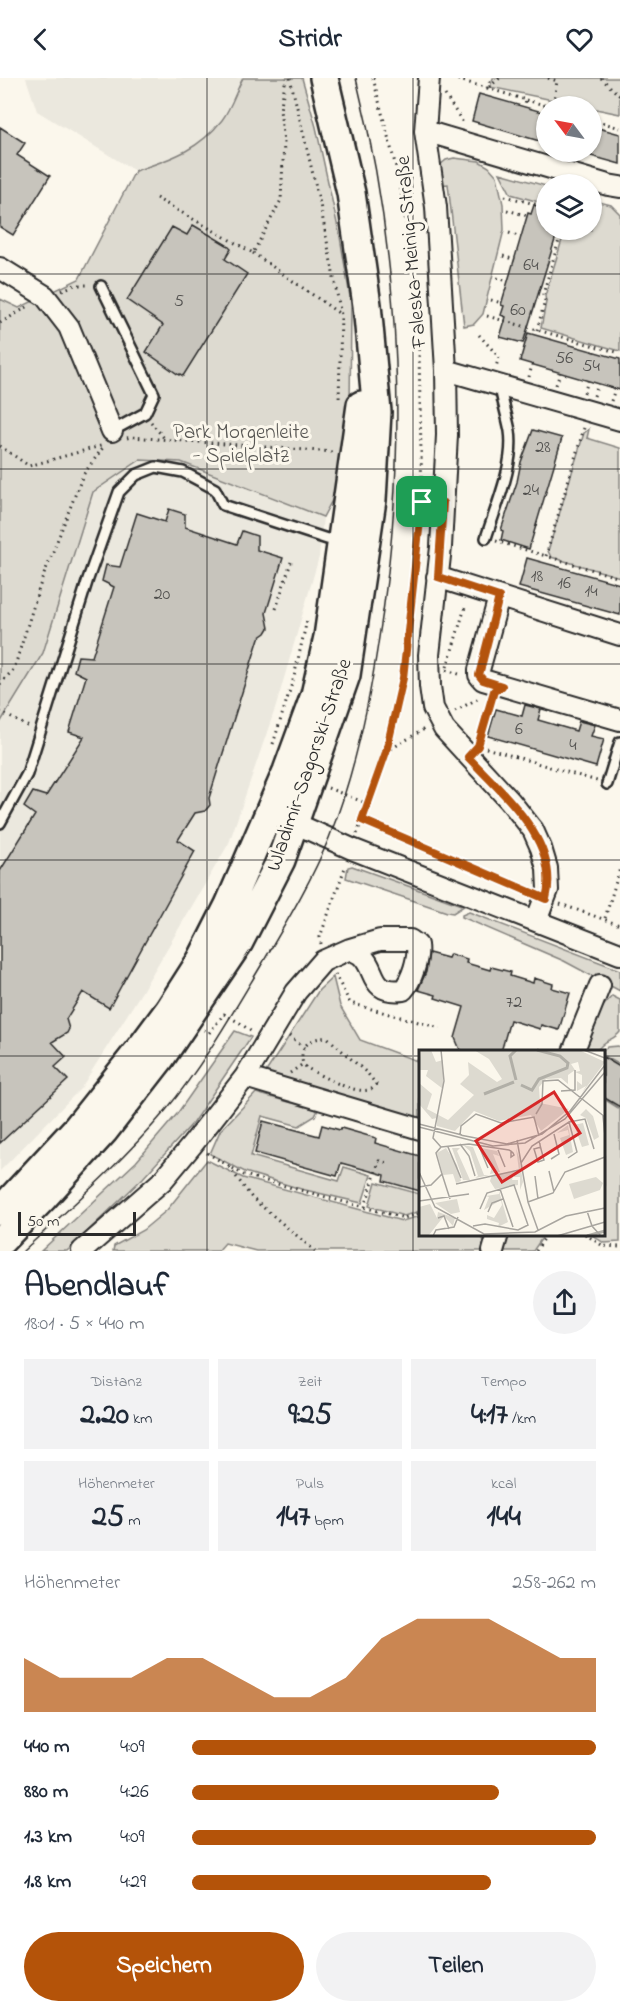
<!DOCTYPE html>
<html lang="de">
<meta charset="utf-8">
<style>
body{margin:0;font-family:"Indie Flower",sans-serif;background:#f2f2f3;color:#1f2937;height:100vh;display:flex;flex-direction:column;font-size:22px;white-space:nowrap}
*{box-sizing:border-box;margin:0}
p{font-size:20px;color:#747a83}
.icon{flex:none;width:33px;height:33px;fill:none;stroke:currentColor;stroke-width:2;stroke-linecap:round;stroke-linejoin:round}
.map{position:relative;height:1173px;overflow:hidden}
.panel{display:flex;flex-direction:column;background:#fff;flex:1}
.panel>*{flex:none}
.needle{width:39px;rotate:302deg}
.controls{position:absolute;left:536px;top:18px;display:grid;gap:12px}
.controls a{display:grid;place-items:center;width:66px;height:66px;border-radius:50%;background:#fff;box-shadow:0 2px 4px #0004;font-size:30px}
.scale{position:absolute;left:18px;bottom:15px;width:118px;box-sizing:border-box;padding-left:6px;border:3px solid #2b2b2b;border-top:0;font-size:16px;line-height:21px;white-space:nowrap;color:#2b2b2b;-webkit-text-stroke:4px #fbf7ec;paint-order:stroke}
.pin{position:absolute;display:grid;place-items:center;width:51px;height:51px;color:#fff;margin:-26px;border-radius:12px;box-shadow:0 3px 9px #0006}
.round{display:grid;place-items:center;flex:none;width:63px;height:63px;border-radius:32px;background:#f2f2f3}
.overview{display:flex;align-items:center;justify-content:space-between;height:102px;padding:0 24px}
h1{font-size:33px;font-weight:800;line-height:45px}
.stats{display:grid;grid-template-columns:repeat(3,1fr);gap:9px;height:102px;padding:6px 24px}
.stats div{display:grid;align-content:center;border-radius:0px;background:#f2f2f3;text-align:center}
.stats b{font-size:30px;font-weight:800}
.stats small{font-size:16px;font-weight:400}
.stats p{font-size:16px}
.chart{height:168px;padding:12px 24px}
.chart p{display:flex;justify-content:space-between}
.chart svg{width:100%;height:108px;margin-top:6px;fill:#b45309;opacity:.7}
.cta{display:flex;gap:12px;margin-top:auto;padding:12px 24px}
.cta a{flex:1;height:69px;border-radius:36px;background:#b45309;color:#fff;font-size:24px;font-weight:800;line-height:69px;text-align:center}
.cta a+a{background:#f2f2f3;color:#1f2937}
ul{padding:0 24px;list-style:none;font-size:20px}
li{display:grid;grid-template-columns:96px 72px 1fr;align-items:center;height:45px}
li i{height:15px;border-radius:8px;background:#b45309}
header{display:flex;justify-content:space-between;align-items:center;height:78px;padding:0 24px;background:#fff;font-size:27px;font-weight:800}
.map>svg:first-child{display:block}
.built{fill:#ebe8de}
.green{fill:#dddad0;stroke:#84827e;stroke-width:1.5}
.building{fill:#c7c4bc;stroke:#2b2b2b;stroke-width:1.5}
.lines{fill:none;stroke-linecap:round;stroke-linejoin:round}
.lane-casing{stroke:#2b2b2b;stroke-width:14}
.street-casing{stroke:#2b2b2b;stroke-width:24}
.secondary-casing{stroke:#2b2b2b;stroke-width:32}
.path{stroke:#2b2b2b;stroke-width:3;stroke-dasharray:1.5 4.5;stroke-linecap:butt}
.lane{stroke:#fbf7ec;stroke-width:9}
.street{stroke:#fbf7ec;stroke-width:20}
.secondary{stroke:#fbf7ec;stroke-width:27}
.tram{stroke:#2b2b2b;stroke-width:1.5}
.route-casing{stroke:#fff;stroke-width:12}
.route{stroke:#b45309;stroke-width:8}
.grid{fill:none;stroke:#2b2b2b;stroke-width:1.5;stroke-opacity:0.55}
.labels{text-anchor:middle;dominant-baseline:central;stroke-width:6;stroke-linejoin:round;paint-order:stroke}
.number-label{font-size:18px;fill:#52514f}
.street-label{font-size:21px;fill:#2b2b2b;stroke:#fbf7ec}
.park-label{font-size:21px;fill:#585754;stroke:#fbf7ec}
.inset-river{fill:none;stroke:#b1afa7;stroke-width:3}
.inset-road{fill:none;stroke:#a8a59f;stroke-width:1.5}
.view{fill:#d62828;fill-opacity:0.15;stroke:#d62828;stroke-width:3}
.inset-edge{fill:none;stroke:#2b2b2b;stroke-width:3}
</style>
<header><svg class="icon" aria-label="back" viewBox="0 0 24 24"><path d="M15 5l-7 7 7 7"/></svg>Stridr<svg class="icon" aria-label="heart" viewBox="0 0 24 24"><path d="M12 20l-8-8c-3-5 5-10 8-4 3-6 11-1 8 4z"/></svg></header>
<div class="map">
<svg width="620" height="1173" viewBox="0 0 620 1173">
<rect width="100%" height="100%" fill="#fbf7ec"/>
<filter id="ink" filterUnits="userSpaceOnUse"><feTurbulence type="fractalNoise" baseFrequency=".0167" numOctaves="2"/><feDisplacementMap in="SourceGraphic" scale="12" xChannelSelector="R" yChannelSelector="G"/><feConvolveMatrix kernelMatrix="1 2 1 2 8 2 1 2 1" color-interpolation-filters="sRGB"/></filter>
<g filter="url(#ink)">
<path class="built" d="M26 0H243L223 40 203 63 182 77 135 93 37 33Z
M140 382 181 384 323 439 319 479 276 628 229 765 141 915 81 1010 0 1093V646L43 575 93 414Z"/>
<path class="green" d="M243 0H302L316 49 340 159 351 225 350 332 339 409 323 439 181 384 140 382 93 414 43 575 0 645V221L19 230 79 201 135 93C170 81 198 73 222 42 231 30 236 13 243 0Z
M493 0H620V36L490 9Z
M454 80 479 83 489 89 497 98 503 126 504 152 483 236 474 246 464 248 448 106 438 107 439 88 446 82Z
M500 95 546 108V126L511 116Z
M591 122 611 127 620 136V273L541 250 546 224 545 218 565 152H591Z
M589 351 587 360 620 370V499L551 479 548 473 584 355Z
M352 788 464 828 453 835 447 834 346 800 348 789Z
M469 834 620 892V913L564 883 462 839V837Z
M333 899 340 928 360 962 420 984V1046L262 1000 319 912Z
M612 918 620 922V954C613 963 604 961 597 973L575 974 598 934Z
M235 953 251 959 192 1046 143 1100 67 1173H41L136 1084 177 1036Z
M618 968 620 970V987L604 978 603 973 607 969Z
M256 1015 318 1032 315 1038 299 1048 262 1038 251 1078 339 1103 344 1089 371 1097 362 1125 301 1111 245 1094 210 1076 220 1053Z
M604 1021 620 1031V1164L604 1165 592 1157 604 1156Z
M207 1082 243 1100 402 1143 420 1138V1156L484 1157 483 1161 487 1173H256L225 1165 218 1173H113L114 1168 143 1152 167 1132Z
M376 1104 420 1116V1133L404 1138 369 1128Z
M503 1157H544L533 1173H498Z"/>
<path class="building" d="M479 16 546 35V65L472 43Z
M591 48 620 56V86L591 78Z
M0 49 25 65 17 77 50 98 13 157 0 149Z
M534 127 546 131V152H558L523 265 500 259 506 239 501 237 504 228 501 227 528 135 531 136Z
M193 147 227 167 231 171 225 181 247 196 183 298 180 296 179 297 146 274 163 247 127 222 172 149 187 157Z
M528 255 620 281V312L520 283Z
M533 352 562 360 529 471 501 462 503 453 501 452 517 404 521 384Z
M169 431 185 436V449L237 466 242 453 257 458V472L283 480 266 535 269 550 266 555 259 560 209 720 210 727 205 733 195 735 178 762 195 773 109 930 83 914 66 941 69 951 67 955 52 964 66 979 55 989 68 1002 0 1065V793L35 737 24 729 33 714 46 718 84 659 69 654 86 599 74 593 78 578 92 579 114 509 102 503 106 487 120 489 137 435 165 444Z
M527 480 620 506V537L519 509Z
M525 627 541 631 538 642 576 653 579 643 595 647 591 658 604 661 596 689 488 658 496 631 522 638Z
M429 875 448 880 450 876 467 881 466 885 490 892 491 889 511 894 510 898 533 905 534 900 553 906 552 910 570 915 559 952 541 947 540 951 510 942 501 974H461L455 960 464 929 435 920 436 917 418 912 426 894Z
M603 979 620 989V1029L603 1019Z
M263 1043 319 1058 322 1047 340 1052 341 1050 376 1060 375 1065 420 1078V1113L384 1103 385 1097 341 1085 337 1098 255 1075Z"/>
<g class="lines">
<defs>
<path id="lane" d="M101 208 154 316 145 335 112 353
M486 460C496 428 515 386 510 353 507 337 502 323 500 308
M607 706 620 664
M0 745 27 696 88 501 119 414 136 397 156 389 183 394 215 411 223 427 327 461 340 463"/>
<path id="street" d="M425 53 429 0
M0 190 45 218 69 249 112 353
M446 292 620 342
M437 499 620 557
M499 519 479 592V597L483 602 620 642
M283 740 352 771 620 876
M536 843 548 812 547 790 541 770 533 752 510 723 444 651 433 630 430 608 429 577 441 469 447 357 446 292 436 129 425 53 608 107 620 109
M573 974 600 907
M245 999 420 1051
M82 1173 162 1103 192 1067 245 999 296 914 323 883 350 871 380 862H410L417 867C419 880 412 902 403 912 369 916 377 892 362 878 359 875 353 873 350 871
M493 1173 498 1156"/>
<path id="secondary" d="M0 1133 77 1050 143 967 169 932 201 882 229 827 287 693 315 617 328 559 361 327
M0 1164 44 1119 104 1053 160 981 239 864 281 782 346 597 372 422 377 334 367 227 351 115 324 0"/>
</defs>
<use href="#lane" class="lane-casing"/>
<use href="#street" class="street-casing"/>
<use href="#secondary" class="secondary-casing"/>
<path class="path" d="M290 0 320 126 341 237 339 323
M373 0 399 101 418 225 422 424 394 422
M452 0 487 10 491 0
M548 0 557 3 553 28
M601 0 620 18
M489 9 500 0
M487 10 526 22 524 29
M445 17 464 46
M526 22 548 28
M591 41 620 50
M505 118 546 129
M156 120 253 175 281 122 284 64 280 32 286 0
M507 132 528 138
M509 155 521 159
M253 175 340 236
M503 178 515 182
M497 200 508 203
M62 212 75 207H90
M491 222 502 225
M487 238 620 275
M0 245 29 228
M537 252 545 223 543 216 562 152
M479 257 499 279 496 289
M529 299 532 287
M556 307 560 295
M584 315 588 303
M594 318 598 306
M611 323 615 311
M151 344 164 360
M584 350 546 478 620 500
M127 360 131 359 333 374
M0 368 29 388 104 367
M496 463 546 478
M276 531 291 484
M447 589 466 526
M446 592 462 597
M0 606 14 591 41 504 83 397 104 368
M455 633 481 619
M0 634 31 650
M480 663 492 620
M273 666 294 599 307 542
M486 670 597 703
M386 674 426 650
M328 710 368 726
M362 742 529 813
M357 756 386 674 403 600 422 424H424
M560 826 620 847
M605 840 620 790
M321 866 320 859 346 787
M335 896 350 925 440 950
M204 952 209 955 224 936 240 945 253 955
M289 958 304 970
M290 995 303 986C298 969 311 958 328 960L368 996 376 1006C368 1025 320 997 307 990L303 986
M207 1075 244 1097 404 1140 420 1135
M229 1089 252 1120 315 1173
M365 1129 379 1083 388 1085
M585 1156 603 1168 620 1169
M536 1173 547 1156"/>
<use href="#lane" class="lane"/>
<use href="#street" class="street"/>
<use href="#secondary" class="secondary"/>
<path class="tram" d="M23 1173C72 1128 123 1083 166 1032 203 987 232 936 262 886 286 845 311 804 329 760 354 698 368 632 378 566 409 379 402 184 356 0"/>
</g>
</g>
<g class="lines" filter="url(#ink)">
<defs>
<path id="route" d="M422 424 443 425 438 499 499 519 479 597 483 602 502 608 494 613 478 668 468 679C503 716 561 764 546 821L362 742 386 674 403 600Z"/>
</defs>
<use href="#route" class="route-casing"/>
<use href="#route" class="route"/>
</g>
<path class="grid" d="M207 0V1173M413 0V1173M0 196H620M0 391H620M0 586H620M0 782H620M0 978H420M604 978H620"/>
<g class="labels">
<g class="number-label">
<text x="531" y="188">64</text>
<text x="179" y="224">5</text>
<text x="518" y="233">60</text>
<text x="564" y="281">56</text>
<text x="591" y="289">54</text>
<text x="543" y="370">28</text>
<text x="531" y="413">24</text>
<text x="537" y="499">18</text>
<text x="564" y="506">16</text>
<text x="591" y="514">14</text>
<text x="162" y="517">20</text>
<text x="519" y="652">6</text>
<text x="573" y="668">4</text>
<text x="514" y="925">72</text>
</g>
<g class="street-label">
<text transform="translate(412 174) rotate(-95)">Faleska-Meinig-Straße</text>
<text transform="translate(310 687) rotate(-71)">Wladimir-Sagorski-Straße</text>
</g>
<g class="park-label">
<text x="241" y="355">Park Morgenleite<tspan x="241" dy="24">- Spielplatz</tspan></text>
</g>
</g>
<g transform="translate(419 972)">
<rect width="186" height="186" fill="#fbf7ec"/>
<path d="M2 0H12L17 12 24 10V39L7 26 9 20H0ZM55 0H160L186 12 163 43 167 36 158 41V31L163 35V25L156 22 161 21 159 12 152 14 156 20 149 25V34L142 28 127 29 120 37 121 53 150 59 122 81 112 65 80 71 55 61 36 81 18 76V68L13 69 0 54V33L13 44 8 59 29 70 55 45 41 34 50 25 49 12 78 32 83 29 70 9ZM167 59 174 66 180 87 175 90 167 68 161 65ZM164 73 170 95 163 97 155 75ZM149 75 154 102 147 105 141 88 150 85 149 80 138 83ZM44 95 54 97 65 125H71L56 128 59 126 51 101ZM27 98 38 115 42 131 37 133 34 124 24 125 18 103ZM33 98H41L38 101 51 130H44ZM62 98 78 101 80 106 74 104 81 122 71 124 73 117ZM97 98 100 107 104 132 101 140V127H95V123L93 130H99V135L76 139 71 131 73 125 100 121ZM177 127 184 133 181 140 155 149 150 134ZM80 141 89 172 79 177 80 173 68 169V165L75 168 83 155 82 150 65 160 70 147 67 146 80 144ZM38 149 41 162 32 164 16 153ZM11 154 18 168 19 162 36 168 34 176 25 166 10 185 0 186V157Z" fill="#dddad0"/>
<path class="inset-river" d="M97 30 91 6 97 0M102 35 113 40 120 29 148 18 149 13 141 6 118 0M65 44 95 32M168 186 186 181"/>
<path class="inset-road" d="M165 0 186 8M142 41 156 40V20M117 64 123 54 124 31 139 30 186 67M184 66 186 86M150 72 166 69 175 99M0 74 43 85M0 77 74 96 106 93 146 69 186 22M41 85 42 76 57 64 82 73 115 67 120 86M41 85 88 94 123 84 151 61 186 15M98 90 109 152 119 180M120 92 121 94V95L122 99 125 110 119 112 115 99 122 97M41 94 50 106 56 126M60 96 69 118M22 97 50 94 90 100 92 101 94 103 95 105 92 107V101M29 97 42 128M79 100 86 117M132 109 140 104 135 84M102 113 113 96 150 72 158 102 149 108M130 121 135 142M0 122 16 157 65 184 116 182 147 166 186 158M23 124 31 149M116 126 119 149M37 134 100 120M0 137 12 135 23 124 17 103 22 97 14 88 25 31 22 0M81 139 94 177M0 151 50 144M109 152 134 143 146 122 186 107M168 161 173 176 182 186M69 162 73 153 84 149M19 168 25 166 30 179M54 176 66 174 99 180 109 175 95 135 68 143 61 159M14 186 17 180 35 177 39 167M138 186 186 172"/>
<path class="view" d="M135 42 161 83 83 132 57 91Z"/>
<rect width="186" height="186" class="inset-edge"/>
</g>
</svg>
<div class="controls">
<a><svg class="needle" viewBox="-14 -14 28 28"><path d="M0-13l5 13h-10z" fill="#e53935"/><path d="M0 13l5-13h-10z" fill="#747a83"/></svg></a>
<a><svg class="icon" aria-label="layers" viewBox="0 0 24 24"><path d="M12 4l9 5-9 5-9-5zM3 14l9 5 9-5"/></svg></a>
</div>
<div class="scale">50 m</div>
<div class="pin" style="left:422px;top:424px;background:#1e9e55"><svg class="icon" aria-label="arrive" viewBox="0 0 24 24"><path d="M6 21V4h12l-3 4 3 4H6"/></svg></div>
</div>
<section class="panel">
<div class="overview"><div><h1>Abendlauf</h1><p>18:01 · 5 × 440 m</p></div><a class="round"><svg class="icon" aria-label="share" viewBox="0 0 24 24"><path d="M12 15V3M7 8l5-5 5 5M5 13v7h14v-7"/></svg></a></div>
<div class="stats">
<div><p>Distanz</p><b>2.20<small> km</small></b></div>
<div><p>Zeit</p><b>9:25</b></div>
<div><p>Tempo</p><b>4:17<small> /km</small></b></div>
</div>
<div class="stats">
<div><p>Höhenmeter</p><b>25<small> m</small></b></div>
<div><p>Puls</p><b>147<small> bpm</small></b></div>
<div><p>kcal</p><b>144</b></div>
</div>
<div class="chart"><p><span>Höhenmeter</span>258–262 m</p>
<svg viewBox="0 0 160 44" preserveAspectRatio="none"><path d="M0 44V22L10 30L20 30L30 30L40 22L50 22L60 30L70 38L80 38L90 30L100 14L110 6L120 6L130 6L140 14L150 22L160 22V44z"/></svg>
</div>
<ul>
<li><b>440 m</b>4:09<i style="width:100%"></i></li>
<li><b>880 m</b>4:26<i style="width:76%"></i></li>
<li><b>1.3 km</b>4:09<i style="width:100%"></i></li>
<li><b>1.8 km</b>4:29<i style="width:74%"></i></li>
</ul>
<div class="cta"><a>Speichern</a><a>Teilen</a></div>
</section>
